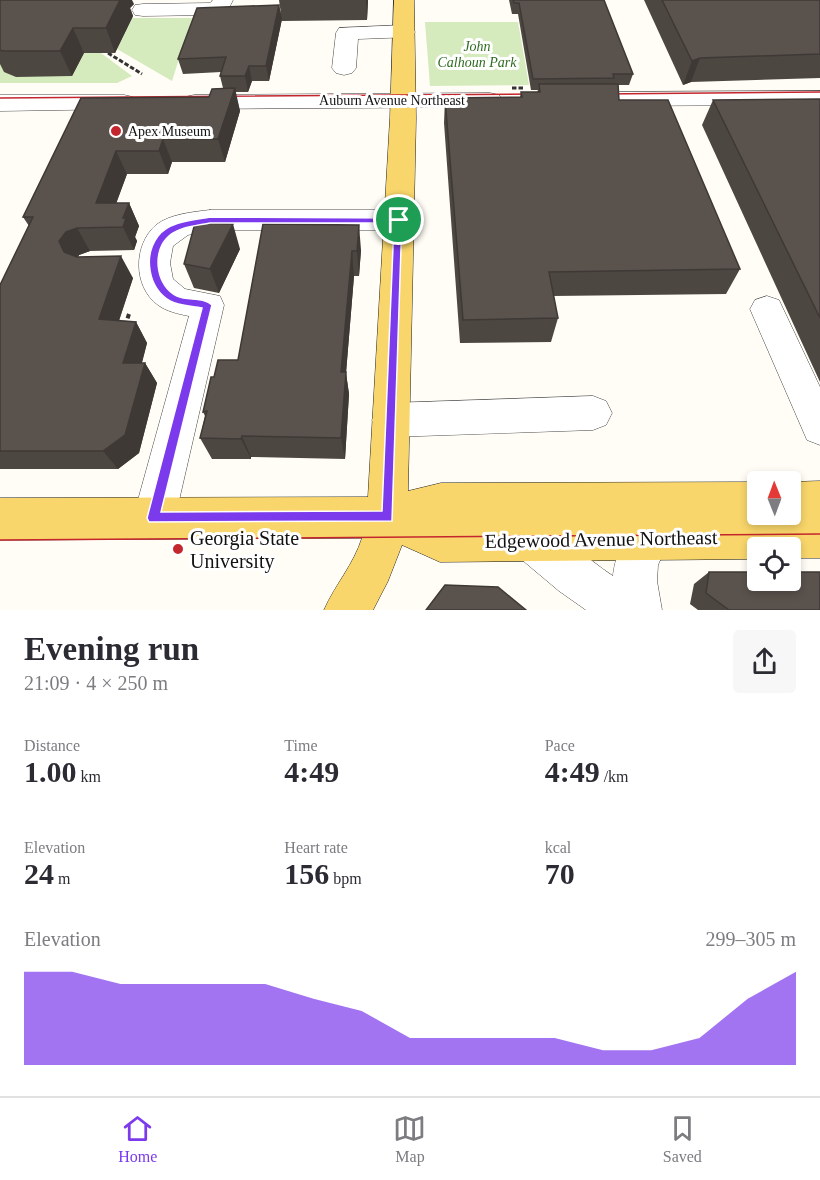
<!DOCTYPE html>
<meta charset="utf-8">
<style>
body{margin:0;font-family:"Times New Roman",serif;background:#f7f7f7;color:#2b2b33;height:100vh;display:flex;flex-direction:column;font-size:22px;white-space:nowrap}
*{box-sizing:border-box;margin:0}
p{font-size:20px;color:#7c7c81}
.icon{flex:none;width:33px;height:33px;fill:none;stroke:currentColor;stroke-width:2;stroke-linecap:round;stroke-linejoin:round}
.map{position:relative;height:610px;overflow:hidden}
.drawer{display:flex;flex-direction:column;background:#fff;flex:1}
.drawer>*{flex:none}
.needle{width:39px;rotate:359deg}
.tools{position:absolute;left:747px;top:471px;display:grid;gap:12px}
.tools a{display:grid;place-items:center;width:54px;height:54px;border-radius:6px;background:#fff;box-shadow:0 3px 9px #0003;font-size:30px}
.pin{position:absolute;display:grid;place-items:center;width:51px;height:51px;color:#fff;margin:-26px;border:3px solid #fff;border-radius:50%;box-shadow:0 2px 6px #0007}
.round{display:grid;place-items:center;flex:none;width:63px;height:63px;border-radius:6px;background:#f7f7f7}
.summary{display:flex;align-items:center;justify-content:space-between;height:102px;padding:0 24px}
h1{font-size:33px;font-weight:700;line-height:45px}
.metrics{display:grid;grid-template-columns:repeat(3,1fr);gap:9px;height:102px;padding:6px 24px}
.metrics div{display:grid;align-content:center}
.metrics b{font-size:30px;font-weight:700}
.metrics small{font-size:16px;font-weight:400}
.metrics p{font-size:16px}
.chart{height:168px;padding:12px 24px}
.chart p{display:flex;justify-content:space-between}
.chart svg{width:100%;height:108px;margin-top:6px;fill:#7c3aed;opacity:.7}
.tabs{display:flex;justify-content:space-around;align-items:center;height:84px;border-top:2px solid #e1e1e2;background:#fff;font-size:16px;color:#7c7c81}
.tabs a{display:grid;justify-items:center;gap:3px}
.tabs .active{color:#7c3aed}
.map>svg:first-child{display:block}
.green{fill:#d5ebbd}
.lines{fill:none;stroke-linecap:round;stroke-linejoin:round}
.minor-casing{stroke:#444;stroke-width:1}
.major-casing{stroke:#222;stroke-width:1}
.path-far1{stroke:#333;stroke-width:3;stroke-dasharray:4.5 2;stroke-linecap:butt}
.path{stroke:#333;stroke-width:4;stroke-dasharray:5 3;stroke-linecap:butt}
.minor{fill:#fff;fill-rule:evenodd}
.major{fill:#f9d66b;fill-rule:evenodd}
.tram{stroke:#c4262e;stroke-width:1.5}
.wall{fill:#4d4742}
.shaded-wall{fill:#3f3936}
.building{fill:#5a524d;stroke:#3f3936;stroke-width:1.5}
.route{fill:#7c3aed;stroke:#fff;stroke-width:1.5;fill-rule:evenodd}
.poi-dot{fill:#c4262e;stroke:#fff;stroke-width:2}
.labels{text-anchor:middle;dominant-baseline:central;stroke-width:6;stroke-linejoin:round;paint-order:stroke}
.far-park-label{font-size:14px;font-style:italic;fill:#2f6b1f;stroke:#fff}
.far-street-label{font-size:14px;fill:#111;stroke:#fff}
.far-poi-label{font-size:14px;fill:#111;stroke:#fff;text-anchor:start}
.near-poi-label{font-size:20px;fill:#111;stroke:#fff;text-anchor:start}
.near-street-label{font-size:20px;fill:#111;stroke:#fff}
</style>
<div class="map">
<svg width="820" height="610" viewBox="0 0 820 610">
<rect width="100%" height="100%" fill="#fffdf5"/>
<path class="green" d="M132 18H192L172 81 117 49Z
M425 22H518L529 85 430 86Z
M84 53H101L132 76 117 83H0V54L72 76Z"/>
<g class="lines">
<defs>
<path id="minor" d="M213 0H233L228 10 212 15 143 16 135 15 132 10 135 5 143 4 210 3Z
M404 25 412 27 415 32 412 37 358 39 356 68 352 73 344 75 336 73 332 68 336 33 339 28Z
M820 91V105L575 106 566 104 563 99 566 94 575 92Z
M490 93 499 95 502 100 499 105 490 107 194 109 185 107 182 102 185 97 194 95Z
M0 95H124L133 97 136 102 133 107 124 109 0 111Z
M210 210H399L409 213 414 220 409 227 399 230H210L188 235 173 246 170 263 173 279 185 289 220 296 224 305 175 518 169 532 154 538 139 532 133 518 189 316C178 314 166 311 158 305 133 287 133 245 156 225 170 214 193 212 210 210Z
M767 296 779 300 820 387V445L807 440 750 309 755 300Z
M593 396 606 401 612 413 606 425 593 430 391 437 378 432 372 420 378 408 391 403Z
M649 517 664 523 670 538 658 565 657 581 662 610H586L559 591 515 554 509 539 515 524 530 518C561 531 585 558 613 576 614 562 624 530 635 523 639 520 645 519 649 517Z"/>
<path id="major" d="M394 0H414L416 118 408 491 441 483 758 482V514L779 516 775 514H790L789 482 820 481V558H790V548H758V559L440 562 402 545 388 581 373 610H324C335 585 354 564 362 538L0 540V498L368 497 390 118Z"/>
</defs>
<use href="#minor" class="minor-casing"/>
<use href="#major" class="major-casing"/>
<path class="path-far1" d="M108 53 142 74
M512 88H523"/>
<path class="path" d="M125 326 129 314"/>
<use href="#minor" class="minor"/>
<use href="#major" class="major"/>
<path class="tram" d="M601 94 820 92
M0 98 538 94
M0 540 820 534"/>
</g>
<path class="wall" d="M0 0 134 4 130 8 133 16 115 53H84L72 76 16 77 4 72 0 64Z
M279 0H368L367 20 282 21Z
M509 0H604L633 74 629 85H618L619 100 740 269 726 294 553 296 558 318 551 342 460 343 444 123 445 98 520 97 521 92H537L538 90H531L518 14H512Z
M644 0H820V78L691 82 683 85Z
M279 5 282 19 269 81H252L248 92H235L240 111 225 162H172L168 174H127L116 203H129L139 226 135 237 137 241 134 250 90 251 79 255 78 257 133 278 119 321 136 322 147 343 142 363H145L157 383 139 453 118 469H0V285L29 226 23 217 81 98 209 97 223 88 220 76 221 72 183 74 178 59Z
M820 99V382L702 125 713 100Z
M263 224 361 250 359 276H354L346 373 349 394 345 459 251 457V459H212L200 438 205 416 203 412 214 377 238 360Z
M240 249 219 293 194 288 184 264Z
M709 572 820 610H698L690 604 694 584Z"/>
<path class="shaded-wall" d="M120 0H132L134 4 130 8 133 16 115 53 106 28Z
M366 0H368L367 20Z
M279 5 282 19 269 81 266 66Z
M73 28 84 53 72 76 60 51Z
M700 58 691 82 683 85 692 61Z
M249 66 252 81 248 92 245 76Z
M235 88 240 111 225 162 218 139Z
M163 139 172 162 168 174 159 151Z
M116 151 127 174 108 226 96 203Z
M129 203 139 226 135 237 137 241 134 250 123 227V218Z
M233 224 240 249 219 293 210 269Z
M359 225 361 250 359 276 357 251Z
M77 228 90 251 79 255 73 264 64 252 59 241 66 232Z
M352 251 354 276 346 373 349 394 345 459 341 438V372Z
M121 256 133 278 112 341 99 319Z
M136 322 147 343 136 384 123 363Z
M145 363 157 383 139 453 118 469 103 451Z
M242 436 251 457V459L241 439Z"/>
<path class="building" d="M0 0H120L106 28H73L60 51H3L0 50Z
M513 0H604L633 74H613L614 78 533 79 519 3H514Z
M662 0H820V54L700 58 692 61Z
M279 5 266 66H249L245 76H220L226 57 178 59 197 8Z
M539 84H618L619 100H668L740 269 549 272 558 318 463 320 445 98 522 97 521 92H540Z
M235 88 218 139H163L159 151H116L96 203H129L123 218H126L123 227 77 228 66 232 59 241 64 252 77 257 121 256 99 319 136 322 123 363H145L125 435 103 451H0V285L33 217H23L81 98 209 97 212 89Z
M820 99V318L713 100Z
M195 223 233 224 210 269 184 264Z
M263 224 359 225 357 251H352L341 372H346L341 438 242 436 241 439 200 438 207 411 203 412 211 377H214L218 360H238Z
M709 572H758V580H790V572H820V610H729L706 593Z
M445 585 498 587 526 610H426Z"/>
<path class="route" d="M210 217 402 218 392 521 149 522 147 518 202 308C193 306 178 306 170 301 148 288 143 256 158 236 169 221 194 220 210 217ZM210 223H394L382 511 161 512 212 305C204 297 188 301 177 296 157 287 152 255 166 239 176 227 196 226 210 223Z"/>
<g class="poi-dot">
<circle cx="116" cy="131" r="6"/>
<circle cx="178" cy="549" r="6"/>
</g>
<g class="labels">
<g class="far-park-label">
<text x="477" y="46">John<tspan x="477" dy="16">Calhoun Park</tspan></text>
</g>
<g class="far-street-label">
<text x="392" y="100">Auburn Avenue Northeast</text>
</g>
<g class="far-poi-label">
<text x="128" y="131">Apex Museum</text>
</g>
<g class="near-poi-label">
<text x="190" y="538">Georgia State<tspan x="190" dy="23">University</tspan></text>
</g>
<g class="near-street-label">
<text transform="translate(601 539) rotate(-1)">Edgewood Avenue Northeast</text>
</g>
</g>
</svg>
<div class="tools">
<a><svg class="needle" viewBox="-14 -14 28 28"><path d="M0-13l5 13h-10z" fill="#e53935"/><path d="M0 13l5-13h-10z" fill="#7c7c81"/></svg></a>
<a><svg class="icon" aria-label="locate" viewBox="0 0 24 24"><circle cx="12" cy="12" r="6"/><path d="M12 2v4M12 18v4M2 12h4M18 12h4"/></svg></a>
</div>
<div class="pin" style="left:399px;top:220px;background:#1e9e55"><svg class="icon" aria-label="arrive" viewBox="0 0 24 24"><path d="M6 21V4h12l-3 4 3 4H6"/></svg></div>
</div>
<section class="drawer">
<div class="summary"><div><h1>Evening run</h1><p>21:09 · 4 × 250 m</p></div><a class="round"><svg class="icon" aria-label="share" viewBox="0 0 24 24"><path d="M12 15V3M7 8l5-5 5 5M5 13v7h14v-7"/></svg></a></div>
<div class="metrics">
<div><p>Distance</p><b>1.00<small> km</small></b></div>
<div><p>Time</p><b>4:49</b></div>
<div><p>Pace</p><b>4:49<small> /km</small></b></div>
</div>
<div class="metrics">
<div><p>Elevation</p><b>24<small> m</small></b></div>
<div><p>Heart rate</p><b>156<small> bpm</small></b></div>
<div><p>kcal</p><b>70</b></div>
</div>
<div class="chart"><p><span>Elevation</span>299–305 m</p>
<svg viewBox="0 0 160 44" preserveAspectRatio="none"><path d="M0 44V6L10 6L20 11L30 11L40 11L50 11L60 17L70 22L80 33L90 33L100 33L110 33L120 38L130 38L140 33L150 17L160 6V44z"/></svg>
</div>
</section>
<nav class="tabs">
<a class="active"><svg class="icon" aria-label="home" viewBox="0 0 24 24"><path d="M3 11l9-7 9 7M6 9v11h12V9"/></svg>Home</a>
<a><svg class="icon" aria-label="map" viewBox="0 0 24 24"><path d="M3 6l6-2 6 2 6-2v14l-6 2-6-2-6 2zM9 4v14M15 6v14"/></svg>Map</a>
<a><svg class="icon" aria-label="saved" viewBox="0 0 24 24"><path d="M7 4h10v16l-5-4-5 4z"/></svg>Saved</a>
</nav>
